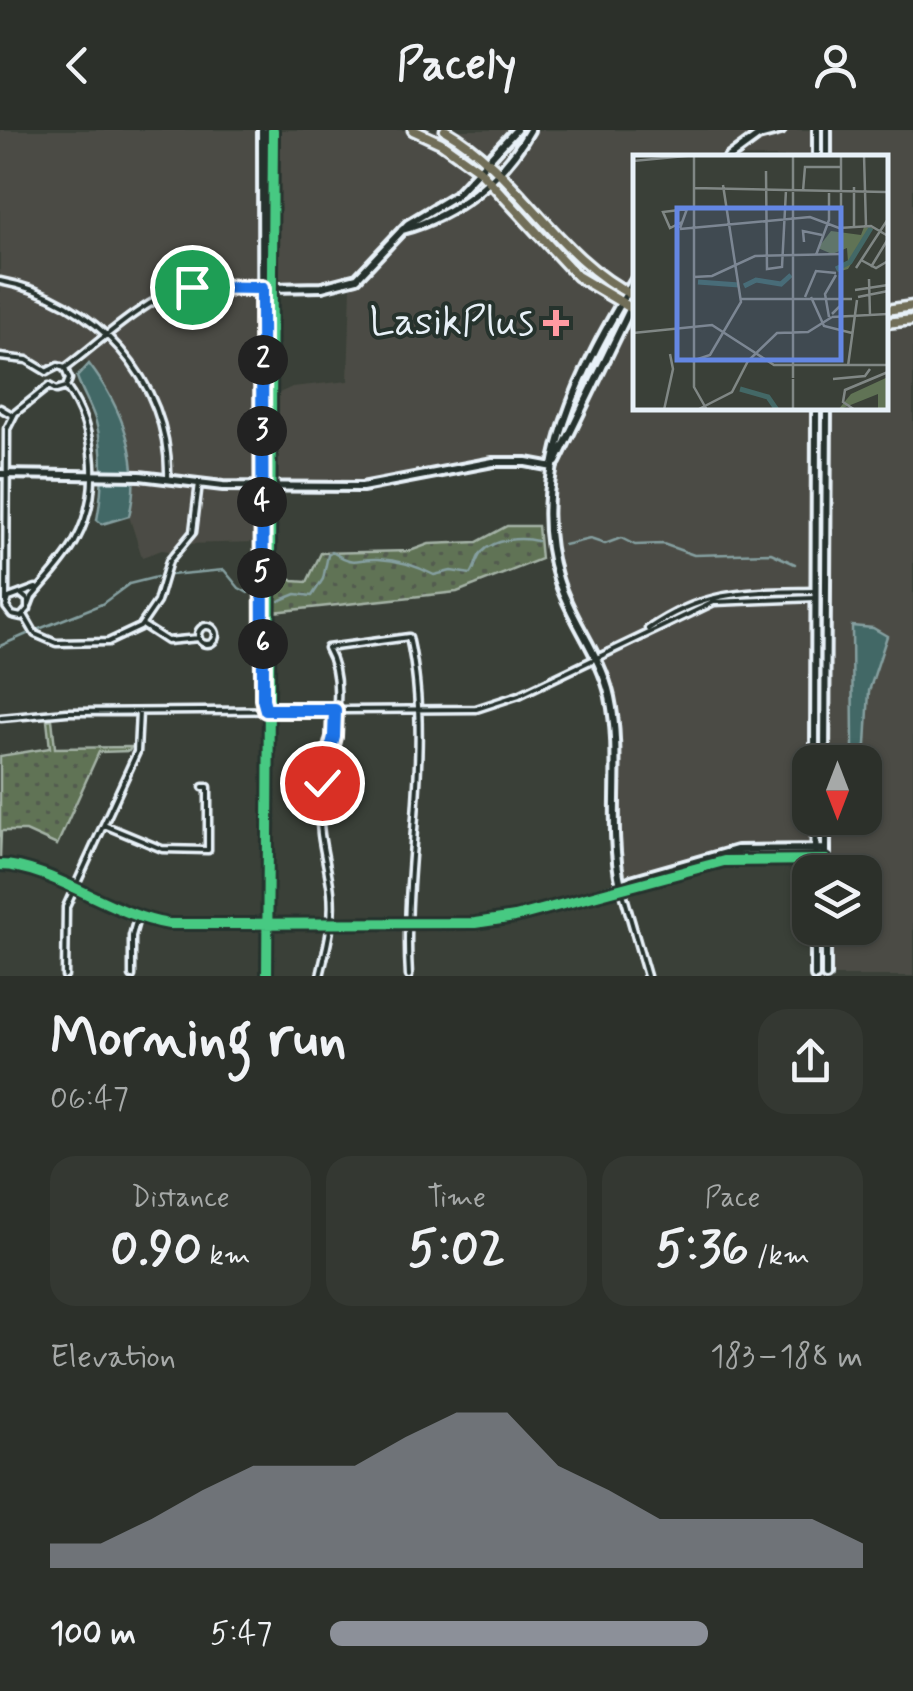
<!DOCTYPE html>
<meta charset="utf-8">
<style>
body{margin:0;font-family:Mynerve,sans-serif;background:#343832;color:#f1f3f6;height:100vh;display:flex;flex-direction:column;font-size:38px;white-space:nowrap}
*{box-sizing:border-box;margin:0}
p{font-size:32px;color:#a6a9a8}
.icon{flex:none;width:55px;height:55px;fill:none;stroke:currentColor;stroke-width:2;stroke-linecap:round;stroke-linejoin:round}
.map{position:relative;height:846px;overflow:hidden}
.details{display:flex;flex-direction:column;background:#2c302a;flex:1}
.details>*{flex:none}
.needle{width:65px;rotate:180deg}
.fabs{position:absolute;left:792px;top:615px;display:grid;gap:20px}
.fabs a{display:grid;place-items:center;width:90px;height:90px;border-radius:20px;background:#2c302a;box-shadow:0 2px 8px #0004,0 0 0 2px #484b47;font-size:50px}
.pin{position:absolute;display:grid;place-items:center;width:85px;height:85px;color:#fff;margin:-42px;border:5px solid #fff;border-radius:50%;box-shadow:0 2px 10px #0007}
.km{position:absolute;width:50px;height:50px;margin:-25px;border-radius:50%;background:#222;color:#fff;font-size:28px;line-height:50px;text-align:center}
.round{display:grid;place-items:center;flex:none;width:105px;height:105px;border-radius:30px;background:#343832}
.head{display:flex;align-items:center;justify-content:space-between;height:170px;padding:0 50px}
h1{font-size:55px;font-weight:700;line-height:75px}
.stats{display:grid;grid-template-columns:repeat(3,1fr);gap:15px;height:170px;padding:10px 50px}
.stats div{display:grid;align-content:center;border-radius:25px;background:#343832;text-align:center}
.stats b{font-size:50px;font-weight:700}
.stats small{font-size:28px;font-weight:400}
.stats p{font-size:28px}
.chart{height:280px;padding:20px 50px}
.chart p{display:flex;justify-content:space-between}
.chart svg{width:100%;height:180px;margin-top:10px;fill:#8c9099;opacity:.7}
ul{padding:0 50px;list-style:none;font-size:32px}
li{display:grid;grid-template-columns:160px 120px 1fr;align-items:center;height:75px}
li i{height:25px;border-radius:12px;background:#8c9099}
header{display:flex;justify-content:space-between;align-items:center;height:130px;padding:0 50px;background:#2c302a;font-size:45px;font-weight:700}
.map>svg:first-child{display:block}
.built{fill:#4b4c44}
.park{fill:url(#park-dots);stroke:#a4b2a6;stroke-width:2.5}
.water{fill:#436866;stroke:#859fa0;stroke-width:2.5}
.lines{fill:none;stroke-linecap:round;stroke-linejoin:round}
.stream{stroke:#859fa0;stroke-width:2.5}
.street-casing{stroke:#e8f1f8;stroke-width:11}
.secondary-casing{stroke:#e8f1f8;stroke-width:14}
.primary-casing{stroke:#e8f1f8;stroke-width:15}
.street{stroke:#26332d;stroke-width:4}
.secondary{stroke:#26332d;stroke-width:6}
.primary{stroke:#716e59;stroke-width:8}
.cycleway-casing{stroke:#26332d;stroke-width:16}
.cycleway{stroke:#46c982;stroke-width:10}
.route-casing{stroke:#fff;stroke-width:20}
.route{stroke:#1a73e8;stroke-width:12}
.poi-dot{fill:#ff9aa2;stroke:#26332d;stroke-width:4}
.labels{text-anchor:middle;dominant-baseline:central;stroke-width:8;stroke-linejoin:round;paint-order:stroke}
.poi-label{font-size:40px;fill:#e8f1f8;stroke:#26332d;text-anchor:end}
.inset-river{fill:none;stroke:#436866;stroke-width:5}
.inset-road{fill:none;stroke:#808785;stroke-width:2.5}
.view{fill:#6487e3;fill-opacity:0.15;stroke:#6487e3;stroke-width:5}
.inset-edge{fill:none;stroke:#e8f1f8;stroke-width:5}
</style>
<header><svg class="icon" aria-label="back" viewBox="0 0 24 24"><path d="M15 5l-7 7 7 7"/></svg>Pacely<svg class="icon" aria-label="person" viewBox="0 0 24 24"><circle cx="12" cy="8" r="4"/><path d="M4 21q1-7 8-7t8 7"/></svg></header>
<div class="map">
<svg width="913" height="846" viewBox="0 0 913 846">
<defs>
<pattern id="park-dots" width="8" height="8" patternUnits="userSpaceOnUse" patternTransform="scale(2.5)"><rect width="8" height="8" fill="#607355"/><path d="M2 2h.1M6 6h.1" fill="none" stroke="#525b4f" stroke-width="1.8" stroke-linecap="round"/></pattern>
</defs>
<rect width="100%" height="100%" fill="#3a4038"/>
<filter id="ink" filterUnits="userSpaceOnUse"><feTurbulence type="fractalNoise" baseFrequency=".01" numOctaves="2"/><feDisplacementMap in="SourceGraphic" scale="20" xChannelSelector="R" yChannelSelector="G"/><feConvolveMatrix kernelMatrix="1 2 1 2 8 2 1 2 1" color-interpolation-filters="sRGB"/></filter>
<g filter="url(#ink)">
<path class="built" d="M0 0H257L256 412 186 414 177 422 162 420 142 427 129 386 133 357 130 318 117 278 99 246 80 224 68 234 58 232 48 236 28 225 0 222Z
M277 0H817V27L636 28 635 167 627 163 566 283 553 333 630 179 635 181 636 278H816L815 632H810V688H815L816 719 737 722 621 756 614 720V591L609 563 565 469 549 399 553 337 543 328 500 327 387 350 349 353 292 352 278 348 274 327 275 265 292 257 348 251 351 156 348 146 331 152H286L276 145Z
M827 0H913V176L886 180V28L827 27Z
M913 190V846H826V798H865V742H826V688H865V632H825L827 278H886V193Z"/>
<path class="park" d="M507 396H538L541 429 457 462 273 482 280 441 293 451 307 452 321 423 410 421 429 414 477 412Z
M52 589 55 618 131 617 129 621 99 622 57 715 26 701H1L0 728V626L50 618 47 590Z"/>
<path class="water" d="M89 234C122 277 143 332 129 386L102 394 97 390C103 357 105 325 96 292 92 277 82 262 77 247Z
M852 496 873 498 887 506 869 561 866 615 860 622 853 619Z"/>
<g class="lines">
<path class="stream" d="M564 415 590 409 605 414 621 408 635 415 663 414 694 425 771 423 795 434
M170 445 224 440 239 458 248 463
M279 471 296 464 312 466 323 449 328 425 332 422C357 437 354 428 378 429 398 430 417 436 434 445L451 441 471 444C476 437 476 428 482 422 494 409 521 407 537 411
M39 499 102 474 129 454 157 447
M0 516 27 504"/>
<defs>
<path id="street" d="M0 151C94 168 171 251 168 348
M0 227 27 230 47 242
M65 238C99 213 141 171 182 159 205 152 236 158 260 158
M65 239 69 249 66 257
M48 241 58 236 65 238
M49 256 56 260 66 257
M0 278 12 285
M21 464 28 470V479L21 487 12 485 6 477 9 468 36 458
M6 473 7 299 15 283 49 256
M29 475 32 467C47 449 64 432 75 412 101 366 97 299 66 257
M24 485 35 504 56 513 108 512 140 497 157 472 169 431 193 402 199 353
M198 505a9 9 0 1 1 18 0a9 9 0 1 1-18 0Z
M144 496 167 511 199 508
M648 499C706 459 748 462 815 461
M1 588 67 582 476 579 519 565 714 472 815 468
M104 695 162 719 208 720V657H203
M0 735C50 735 111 785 169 794L475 793 515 787 621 756 647 846
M65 846 66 777 137 622 139 582
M132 846V806L137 788
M320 846C327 816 334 793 331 762 328 734 318 707 320 678 322 631 353 563 327 518L409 507C434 619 402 734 409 846"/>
<path id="secondary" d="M262 0 263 569 266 576
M827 0V28
M728 28 758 6 781 0
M817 28V0
M402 100C455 86 503 49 530 0
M269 158 322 157 357 148 408 94 456 65 516 0
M556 332 636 167
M0 344 140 346 223 356 362 357 493 332H526L553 337
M815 632 816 278
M825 632 827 278
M815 688 816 742
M826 688V742
M621 756C607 694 623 629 610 567 601 525 570 489 558 449 525 343 582 237 636 148
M621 756 631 750 737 720 826 719
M623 756 724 731 826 730
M267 846 273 0
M815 846V798
M826 846V798"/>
<path id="primary" d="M413 0 441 13 479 40 577 146 636 181
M445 0C520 43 556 128 636 167
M886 180 913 176
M886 193 913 190"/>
</defs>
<use href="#street" class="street-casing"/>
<use href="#secondary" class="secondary-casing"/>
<use href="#primary" class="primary-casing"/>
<use href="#street" class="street"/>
<use href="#secondary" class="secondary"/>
<use href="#primary" class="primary"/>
<defs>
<path id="cycleway" d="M0 735C50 735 111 785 169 794L475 793 515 787 724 731 826 730
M267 846 273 0"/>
</defs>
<use href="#cycleway" class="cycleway-casing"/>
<use href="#cycleway" class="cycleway"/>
</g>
</g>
<g class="lines" filter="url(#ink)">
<defs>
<path id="route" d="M192 157 262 158 263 569 266 580H335L334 607 322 653"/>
</defs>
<use href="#route" class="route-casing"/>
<use href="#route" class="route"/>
</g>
<path class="poi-dot" d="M551 178h10v10h10v10h-10v10h-10v-10h-10v-10h10z"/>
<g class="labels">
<g class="poi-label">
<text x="534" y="193">LasikPlus</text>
</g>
</g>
<g transform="translate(633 25)">
<rect width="255" height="255" fill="#3a4038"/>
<path d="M255 222V255H245V239L205 255 218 239Z" fill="#607355"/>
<path d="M231 72 240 73 215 114 204 117 215 107 214 93 199 99 185 93 198 76 228 80Z" fill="#607355"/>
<path class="inset-river" d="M203 114 217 107 238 73M65 127 106 130M111 131 123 125 148 129 158 120M107 234 135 242 144 255"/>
<path class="inset-road" d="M160 0V223M208 0V72M231 0 233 71M61 2V232L74 255M0 6 63 0M133 16 134 114 149 112 153 35M221 32V73M61 33 253 37M170 36 172 12H208M47 73 54 54 30 57 37 73 49 67M47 74 177 62 206 73 238 71 255 81M171 87 170 76 189 80M183 100 196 65V36M228 105 243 113 255 106M238 112 255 84M223 113 255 64M61 122 79 121 122 101 208 99M236 124 237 161M222 135 255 130M172 142 183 116 203 118M178 142 191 171 219 178M225 142 255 136M108 144H219M199 159 207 151V120M196 162 192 139 203 120M199 162 255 159M0 178 79 170 141 210H255M59 206 77 200 108 147 90 30M215 211 224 145M200 224 232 221 237 214M31 255 40 214 37 199M64 255 99 237 115 206 144 178 175 177 199 162M160 255V224M222 255 210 247 212 235 255 217"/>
<path class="view" d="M44 53H208V205H44Z"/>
<rect width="255" height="255" class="inset-edge"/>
</g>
</svg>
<div class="fabs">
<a><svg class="needle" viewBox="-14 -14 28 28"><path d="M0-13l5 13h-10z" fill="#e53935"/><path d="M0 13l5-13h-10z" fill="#a6a9a8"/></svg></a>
<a><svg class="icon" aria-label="layers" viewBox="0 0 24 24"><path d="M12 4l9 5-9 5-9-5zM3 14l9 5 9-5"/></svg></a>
</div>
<div class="pin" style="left:192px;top:157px;background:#1e9e55"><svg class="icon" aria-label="arrive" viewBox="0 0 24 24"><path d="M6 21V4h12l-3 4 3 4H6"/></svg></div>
<div class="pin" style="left:322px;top:653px;background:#d93025"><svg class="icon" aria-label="check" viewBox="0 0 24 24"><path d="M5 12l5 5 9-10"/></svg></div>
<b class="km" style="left:263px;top:230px">2</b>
<b class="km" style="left:262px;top:301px">3</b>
<b class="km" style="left:262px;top:372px">4</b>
<b class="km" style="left:262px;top:443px">5</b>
<b class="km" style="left:263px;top:514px">6</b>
</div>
<section class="details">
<div class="head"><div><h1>Morning run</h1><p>06:47</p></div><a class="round"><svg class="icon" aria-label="share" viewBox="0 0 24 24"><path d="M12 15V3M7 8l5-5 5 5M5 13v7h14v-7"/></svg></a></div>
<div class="stats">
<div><p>Distance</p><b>0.90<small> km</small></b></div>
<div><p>Time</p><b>5:02</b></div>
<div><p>Pace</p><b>5:36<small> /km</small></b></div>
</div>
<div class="chart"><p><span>Elevation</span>183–188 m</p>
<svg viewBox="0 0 160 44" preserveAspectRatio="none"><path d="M0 44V38L10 38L20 32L30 25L40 19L50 19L60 19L70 12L80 6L90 6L100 19L110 25L120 32L130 32L140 32L150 32L160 38V44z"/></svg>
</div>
<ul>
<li><b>100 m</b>5:47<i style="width:71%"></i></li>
</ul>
</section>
